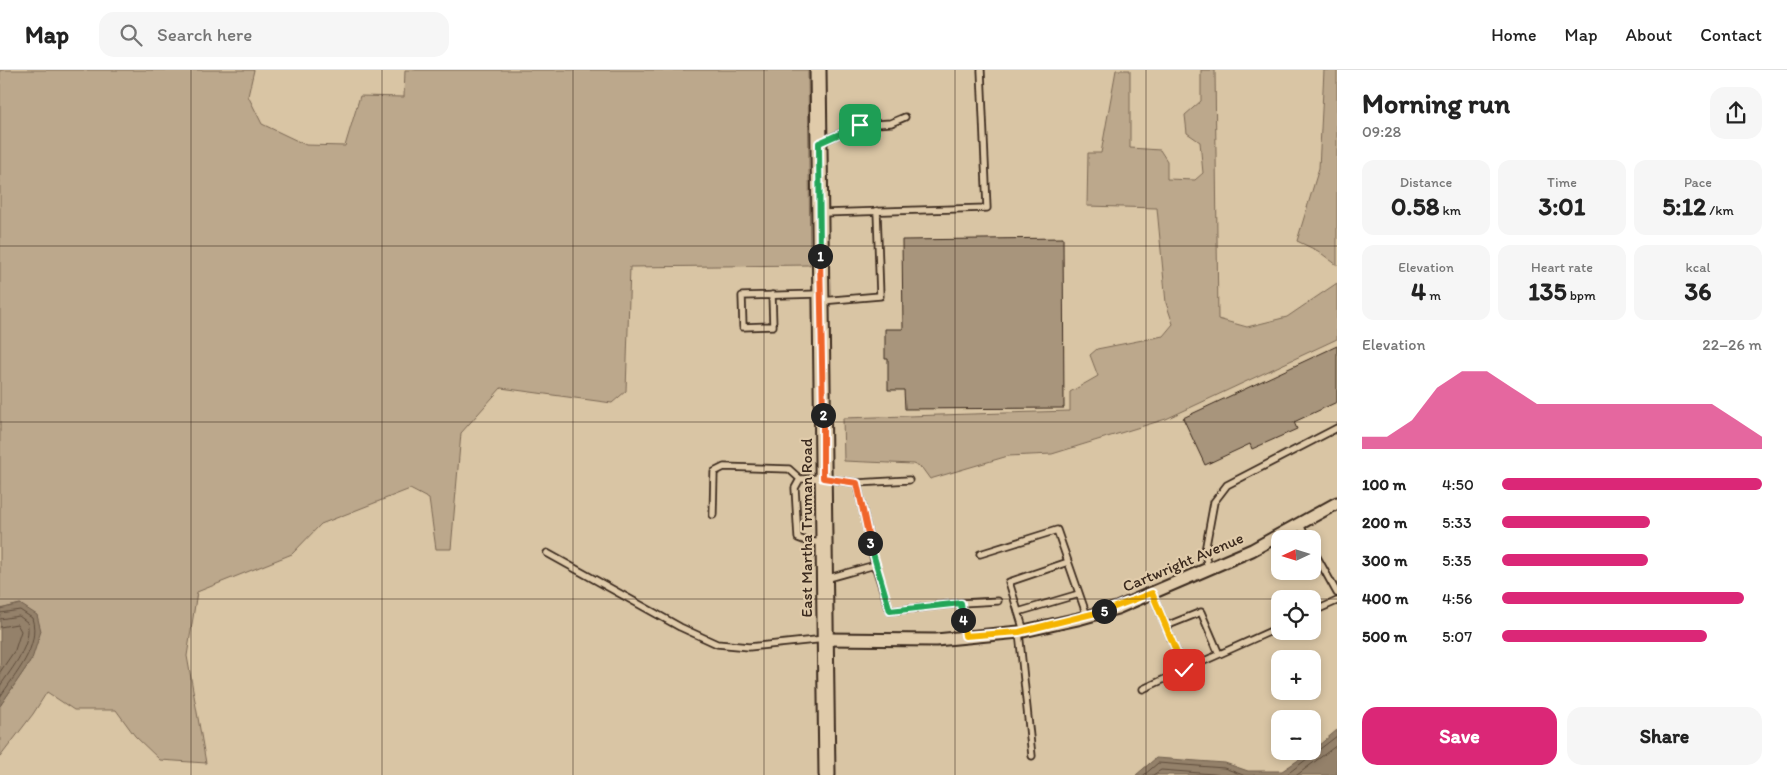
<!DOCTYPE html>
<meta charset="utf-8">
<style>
body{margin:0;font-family:Itim,sans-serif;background:#f6f6f6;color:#222;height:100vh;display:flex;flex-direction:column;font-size:19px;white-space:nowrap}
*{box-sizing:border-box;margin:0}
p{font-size:16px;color:#767676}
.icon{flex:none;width:28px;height:28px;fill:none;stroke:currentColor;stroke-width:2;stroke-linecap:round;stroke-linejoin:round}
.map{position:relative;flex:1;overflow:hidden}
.details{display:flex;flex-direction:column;background:#fff;width:450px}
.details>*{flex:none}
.needle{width:32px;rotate:266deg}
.controls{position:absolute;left:1271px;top:460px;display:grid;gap:10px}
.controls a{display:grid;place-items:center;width:50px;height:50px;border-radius:10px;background:#fff;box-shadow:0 2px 8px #0003;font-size:25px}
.pin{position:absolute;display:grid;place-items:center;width:42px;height:42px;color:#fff;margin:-21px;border-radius:10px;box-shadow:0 2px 8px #0006}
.km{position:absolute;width:25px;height:25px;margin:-12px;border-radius:50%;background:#222;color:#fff;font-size:14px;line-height:25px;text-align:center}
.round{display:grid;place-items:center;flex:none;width:52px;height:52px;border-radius:15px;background:#f6f6f6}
.summary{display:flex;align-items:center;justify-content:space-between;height:85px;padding:0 25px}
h1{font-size:28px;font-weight:700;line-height:38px}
.figures{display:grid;grid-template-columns:repeat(3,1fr);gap:8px;height:85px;padding:5px 25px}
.figures div{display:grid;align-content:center;border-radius:12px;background:#f6f6f6;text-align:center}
.figures b{font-size:25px;font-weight:700}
.figures small{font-size:14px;font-weight:400}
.figures p{font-size:14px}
.chart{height:140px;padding:10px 25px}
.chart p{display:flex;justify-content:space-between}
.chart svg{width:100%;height:90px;margin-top:5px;fill:#db2777;opacity:.7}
.action{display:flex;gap:10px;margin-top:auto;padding:10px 25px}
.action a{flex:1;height:58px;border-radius:15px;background:#db2777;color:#fff;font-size:20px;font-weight:700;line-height:58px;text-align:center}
.action a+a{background:#f6f6f6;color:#222}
ul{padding:0 25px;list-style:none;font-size:16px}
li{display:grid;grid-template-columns:80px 60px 1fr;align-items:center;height:38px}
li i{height:12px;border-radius:6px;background:#db2777}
header{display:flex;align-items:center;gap:30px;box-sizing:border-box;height:70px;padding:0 25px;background:#fff;border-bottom:1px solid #e0e0e0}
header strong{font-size:24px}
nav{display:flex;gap:28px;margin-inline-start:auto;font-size:18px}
.search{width:350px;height:45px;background:#f6f6f6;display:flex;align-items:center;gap:12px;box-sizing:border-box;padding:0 18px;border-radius:15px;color:#767676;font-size:19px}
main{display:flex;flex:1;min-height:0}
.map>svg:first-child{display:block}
.green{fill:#bca88c;stroke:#7c6955}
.water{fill:#94816a;stroke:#705e4c}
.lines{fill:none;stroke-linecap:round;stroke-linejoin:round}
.shore{stroke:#5f4d3c;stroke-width:1}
.building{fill:#a8957b;stroke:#3b2a1e}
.service-casing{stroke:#3b2a1e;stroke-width:9}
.minor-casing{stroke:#3b2a1e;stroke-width:15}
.secondary-casing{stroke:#3b2a1e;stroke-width:19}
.service{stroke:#e0cbaa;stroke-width:5.5}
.minor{stroke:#e0cbaa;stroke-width:11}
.secondary{stroke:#e0cbaa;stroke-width:15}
.split-1-casing{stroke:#fff;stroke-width:10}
.split-2-casing{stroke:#fff;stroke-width:10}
.split-3-casing{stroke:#fff;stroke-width:10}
.split-4-casing{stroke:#fff;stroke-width:10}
.split-5-casing{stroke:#fff;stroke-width:10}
.split-6-casing{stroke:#fff;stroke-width:10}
.split-1{stroke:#22a559;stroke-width:6}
.split-2{stroke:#f0652b;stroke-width:6}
.split-3{stroke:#f0652b;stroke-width:6}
.split-4{stroke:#22a559;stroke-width:6}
.split-5{stroke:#f5b400;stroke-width:6}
.split-6{stroke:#f5b400;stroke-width:6}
.grid{fill:none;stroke:#3b2a1e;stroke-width:1;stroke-opacity:0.55}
.labels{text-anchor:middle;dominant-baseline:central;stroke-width:4.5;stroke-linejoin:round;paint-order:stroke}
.street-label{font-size:16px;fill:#3b2a1e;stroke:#e0cbaa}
</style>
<header>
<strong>Map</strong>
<div class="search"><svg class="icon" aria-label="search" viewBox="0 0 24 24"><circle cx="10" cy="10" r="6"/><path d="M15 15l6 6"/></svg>Search here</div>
<nav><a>Home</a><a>Map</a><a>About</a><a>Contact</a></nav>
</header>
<main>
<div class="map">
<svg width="1337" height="705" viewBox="0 0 1337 705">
<rect width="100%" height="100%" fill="#d9c5a4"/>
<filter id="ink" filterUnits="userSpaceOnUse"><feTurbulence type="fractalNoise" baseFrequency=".02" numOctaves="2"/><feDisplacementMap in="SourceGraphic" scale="10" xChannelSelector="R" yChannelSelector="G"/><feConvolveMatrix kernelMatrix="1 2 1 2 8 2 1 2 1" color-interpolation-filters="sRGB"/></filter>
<g filter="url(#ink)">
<path class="green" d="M0 0H254L248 26 262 54 306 75 345 76 360 26 404 27 405 0H808L810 195 630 197 626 321 612 333 501 318 461 363 451 479H436L429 429 410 419 321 454 292 484 197 522 187 586 206 693 160 690 135 666 116 640H74L47 622 33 644 0 687V636L32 589 21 534 0 539Z
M1116 0H1130V78L1160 80 1167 91V109L1195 110 1203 103 1200 72 1187 63 1185 45 1201 31V0H1215L1218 249 1247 257 1287 247 1337 213V269L1166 349 1052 384 1008 386 930 409 922 398 913 394 844 391 843 348 1070 341V322L1098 306 1090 285 1097 279 1163 266 1173 254 1166 233 1157 138 1087 136 1088 83H1101Z
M1324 0H1337V195L1318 181 1297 171 1319 98Z"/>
<path class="water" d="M20 534 37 545 41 561 32 589 0 636V539Z
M1337 660V705H1136L1156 688 1225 693 1248 701H1282L1312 681Z"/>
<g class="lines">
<path class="shore" d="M0 543 20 540 32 548C41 577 15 604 0 627
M0 549 19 546 27 552C33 574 12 598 0 616
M0 557 17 554 21 561 15 580 0 602
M1144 705 1158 693 1224 698 1243 705
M1153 705 1161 700 1226 705
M1286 705 1337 666
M1297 705 1337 675"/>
</g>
<path class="building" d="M1063 168 1064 338 905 339 904 320H888V289H885V259H903L902 170Z
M1337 276V332L1294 352 1297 359 1252 379 1250 374 1205 395 1183 348Z"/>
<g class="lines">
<defs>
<path id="service" d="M821 72 860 55 891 53 905 47
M822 143 987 138 981 0
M772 225 773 256 743 257 742 226 819 224
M821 231 880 226 877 141
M857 413 909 410
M713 445 714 402 724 397 789 399 800 409
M1300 455 1307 469
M824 473 806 471 798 468 795 418 800 409 823 408 857 413 875 495
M1312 478 1337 523
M547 483 680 557 717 574 749 577 825 569
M980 484 1057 460 1087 546
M1208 500 1205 481 1214 432 1227 415 1337 358
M825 509 875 495 890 541 961 533 965 566
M1152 523 1184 600 1280 557
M961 533 998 531
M1018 542 1079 524
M1312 542 1337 531
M1166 556 1201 542 1219 584
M1024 561 1009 512 1068 492
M1019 562 1032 686
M1143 619 1184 600"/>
<path id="minor" d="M825 569 936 570 1019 562 1078 549 1117 538 1252 480 1337 433"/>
<path id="secondary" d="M818 0 827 705"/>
</defs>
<use href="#service" class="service-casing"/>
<use href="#minor" class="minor-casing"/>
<use href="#secondary" class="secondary-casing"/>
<use href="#service" class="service"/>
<use href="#minor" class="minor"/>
<use href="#secondary" class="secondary"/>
</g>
</g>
<g class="lines" filter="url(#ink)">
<defs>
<path id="split-1" d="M820 186 819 73 860 55"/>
<path id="split-2" d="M820 186 823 345"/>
<path id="split-3" d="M823 345V408L857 413 870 473"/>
<path id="split-4" d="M870 473 890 541 961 533 963 550"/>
<path id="split-5" d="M963 550 965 566 1019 562 1104 541"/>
<path id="split-6" d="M1104 541 1152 523 1184 600"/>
</defs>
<use href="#split-1" class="split-1-casing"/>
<use href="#split-2" class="split-2-casing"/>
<use href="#split-3" class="split-3-casing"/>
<use href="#split-4" class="split-4-casing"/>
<use href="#split-5" class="split-5-casing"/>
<use href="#split-6" class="split-6-casing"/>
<use href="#split-1" class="split-1"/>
<use href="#split-2" class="split-2"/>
<use href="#split-3" class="split-3"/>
<use href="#split-4" class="split-4"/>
<use href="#split-5" class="split-5"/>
<use href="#split-6" class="split-6"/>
</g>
<path class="grid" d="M191 0V705M382 0V705M573 0V705M764 0V705M955 0V705M1146 0V705M0 176H1337M0 352H1337M0 529H1280M1280 529H1312M1312 529H1337"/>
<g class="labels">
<g class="street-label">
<text transform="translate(806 458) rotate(-90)">East Martha Truman Road</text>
<text transform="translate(1183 492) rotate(-23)">Cartwright Avenue</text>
</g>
</g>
</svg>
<div class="controls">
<a><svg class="needle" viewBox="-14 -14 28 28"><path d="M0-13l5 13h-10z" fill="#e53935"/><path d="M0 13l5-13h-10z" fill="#767676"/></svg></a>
<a><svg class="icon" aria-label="locate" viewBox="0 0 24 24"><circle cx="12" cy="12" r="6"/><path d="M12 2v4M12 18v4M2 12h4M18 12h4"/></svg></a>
<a>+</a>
<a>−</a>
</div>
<div class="pin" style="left:860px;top:55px;background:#1e9e55"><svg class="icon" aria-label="arrive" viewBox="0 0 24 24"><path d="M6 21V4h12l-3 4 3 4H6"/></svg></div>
<div class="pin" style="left:1184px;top:600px;background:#d93025"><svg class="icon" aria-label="check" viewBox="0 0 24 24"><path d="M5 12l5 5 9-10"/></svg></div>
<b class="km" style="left:820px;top:186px">1</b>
<b class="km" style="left:823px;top:345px">2</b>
<b class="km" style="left:870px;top:473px">3</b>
<b class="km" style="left:963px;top:550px">4</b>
<b class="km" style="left:1104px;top:541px">5</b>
</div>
<section class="details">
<div class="summary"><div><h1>Morning run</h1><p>09:28</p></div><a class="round"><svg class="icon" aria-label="share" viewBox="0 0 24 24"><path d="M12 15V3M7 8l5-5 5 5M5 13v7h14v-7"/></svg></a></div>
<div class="figures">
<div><p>Distance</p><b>0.58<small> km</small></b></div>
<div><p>Time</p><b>3:01</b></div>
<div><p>Pace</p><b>5:12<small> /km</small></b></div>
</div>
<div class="figures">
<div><p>Elevation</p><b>4<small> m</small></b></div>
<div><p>Heart rate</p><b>135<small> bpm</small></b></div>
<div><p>kcal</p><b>36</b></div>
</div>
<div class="chart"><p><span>Elevation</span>22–26 m</p>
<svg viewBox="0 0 160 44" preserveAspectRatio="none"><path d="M0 44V38L10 38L20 30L30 14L40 6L50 6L60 14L70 22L80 22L90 22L100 22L110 22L120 22L130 22L140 22L150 30L160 38V44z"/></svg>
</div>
<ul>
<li><b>100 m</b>4:50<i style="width:100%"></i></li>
<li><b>200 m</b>5:33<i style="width:57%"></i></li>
<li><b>300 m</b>5:35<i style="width:56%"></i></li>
<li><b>400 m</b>4:56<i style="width:93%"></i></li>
<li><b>500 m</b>5:07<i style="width:79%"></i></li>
</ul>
<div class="action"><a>Save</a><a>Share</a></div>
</section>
</main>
